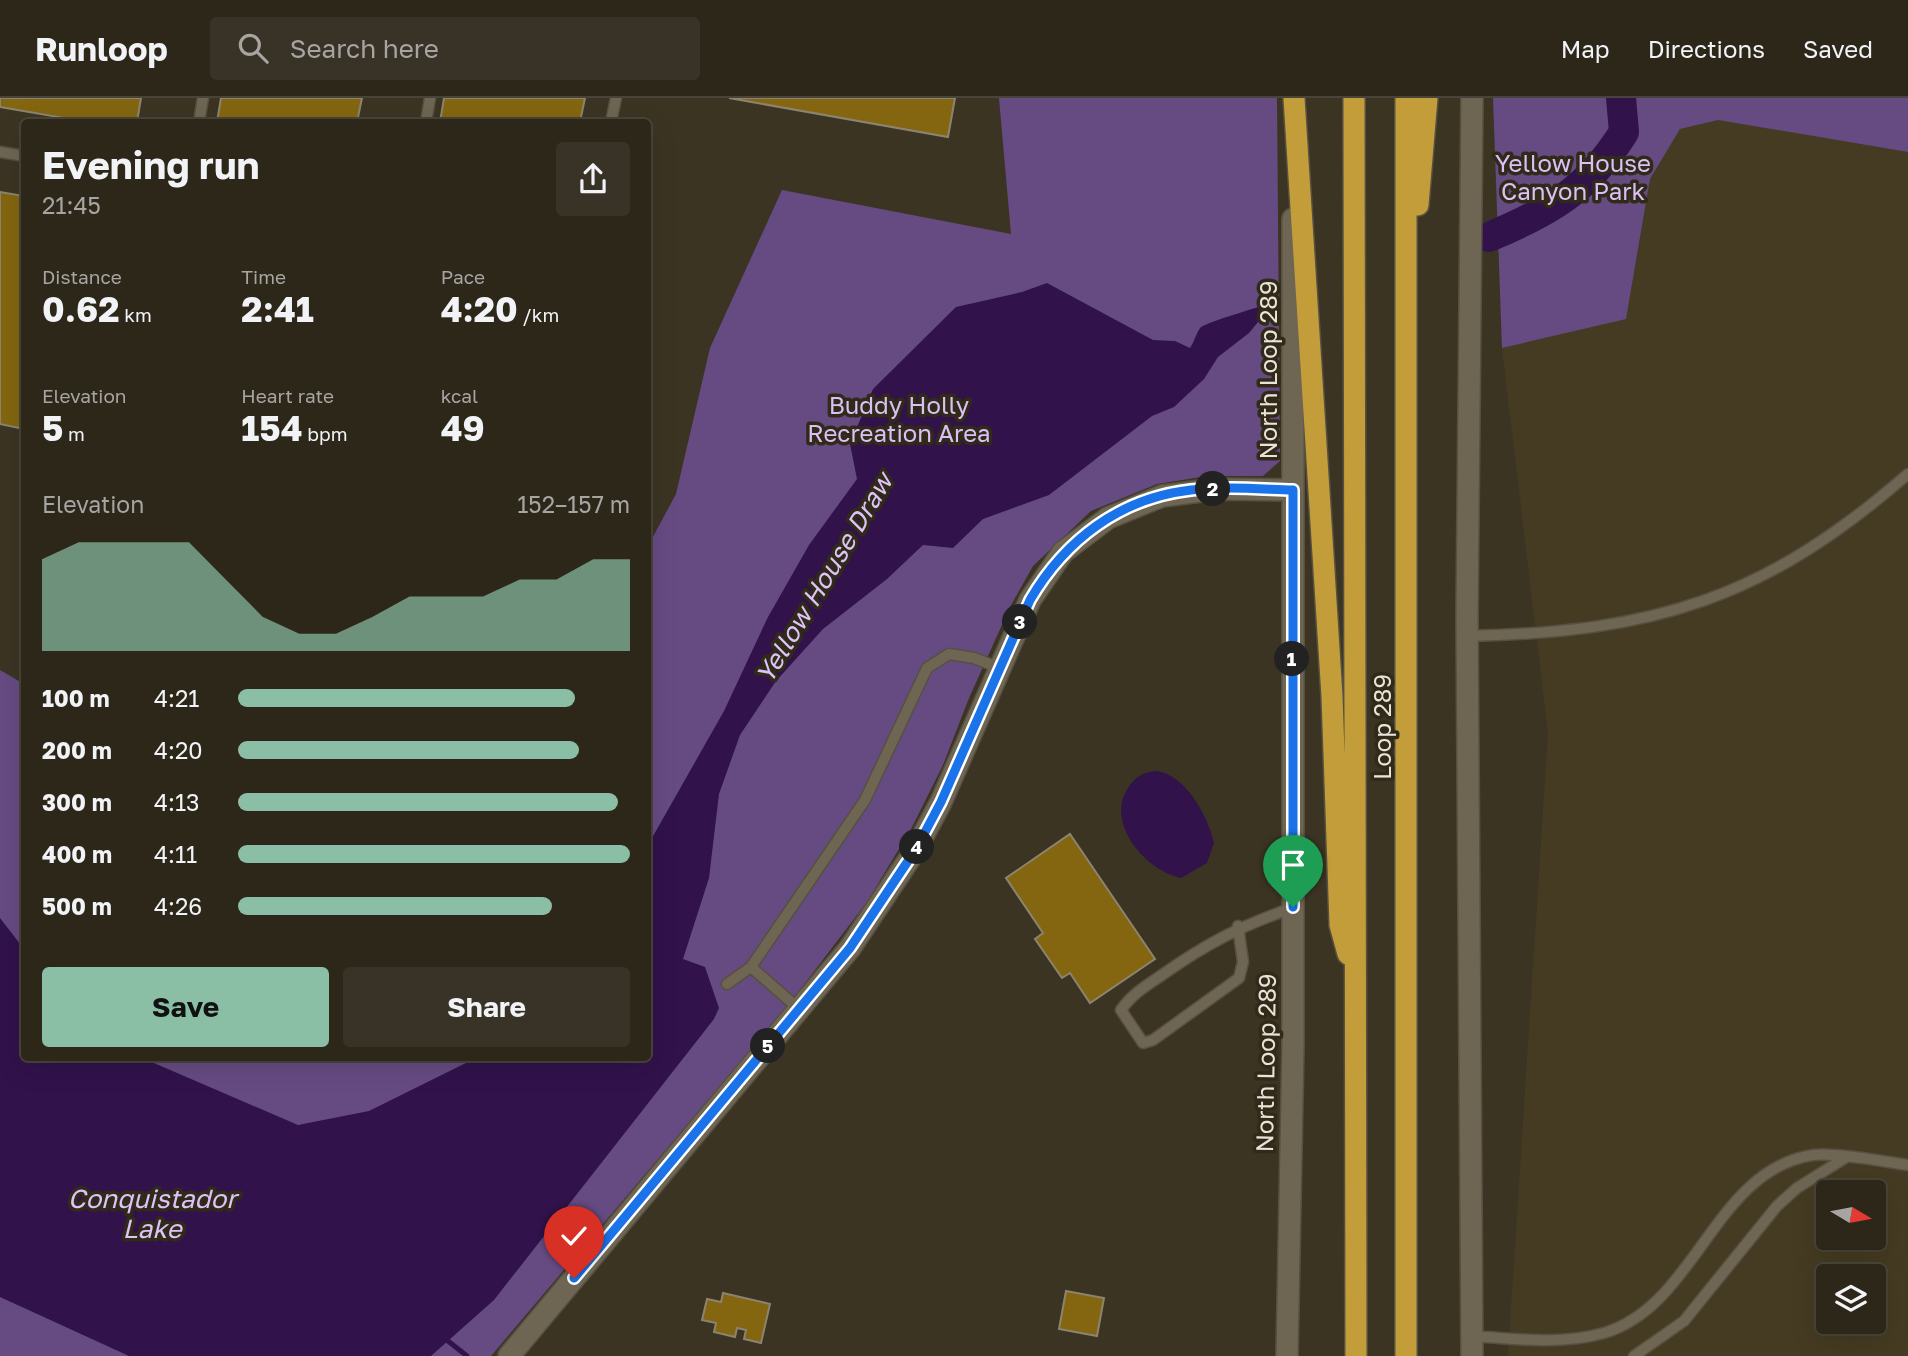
<!DOCTYPE html>
<meta charset="utf-8">
<style>
body{margin:0;font-family:"Golos Text",sans-serif;background:#393327;color:#f1f3f6;height:100vh;display:flex;flex-direction:column;font-size:26px;white-space:nowrap}
*{box-sizing:border-box;margin:0}
p{font-size:23px;color:#a7a5a2}
.icon{flex:none;width:38px;height:38px;fill:none;stroke:currentColor;stroke-width:2;stroke-linecap:round;stroke-linejoin:round}
.map{position:relative;flex:1;overflow:hidden}
.sheet{position:absolute;left:21px;top:21px;width:630px;height:942px;display:flex;flex-direction:column;background:#2d271a;border-radius:7px;box-shadow:0 7px 28px #0002,0 0 0 2px #484439}
.sheet>*{flex:none}
.needle{width:46px;rotate:100deg}
.fabs{position:absolute;left:1816px;top:1082px;display:grid;gap:14px}
.fabs a{display:grid;place-items:center;width:70px;height:70px;border-radius:7px;background:#2d271a;box-shadow:0 7px 28px #0002,0 0 0 2px #484439;font-size:35px}
.pin{position:absolute;display:grid;place-items:center;width:60px;height:60px;color:#fff;margin:-72px -30px;border-radius:50% 50% 50% 0;rotate:-45deg;box-shadow:0 0 7px #0007}
.pin .icon{rotate:45deg}
.km{position:absolute;width:35px;height:35px;margin:-18px;border-radius:50%;background:#222;color:#fff;font-size:19px;line-height:35px;text-align:center}
.round{display:grid;place-items:center;flex:none;width:74px;height:74px;border-radius:7px;background:#393327}
.headline{display:flex;align-items:center;justify-content:space-between;height:119px;padding:0 21px}
h1{font-size:38px;font-weight:700;line-height:52px}
.metrics{display:grid;grid-template-columns:repeat(3,1fr);gap:10px;height:119px;padding:7px 21px}
.metrics div{display:grid;align-content:center}
.metrics b{font-size:35px;font-weight:700}
.metrics small{font-size:19px;font-weight:400}
.metrics p{font-size:19px}
.chart{height:196px;padding:14px 21px}
.chart p{display:flex;justify-content:space-between}
.chart svg{width:100%;height:126px;margin-top:7px;fill:#8abfa5;opacity:.7}
.button{display:flex;gap:14px;margin-top:auto;padding:14px 21px}
.button a{flex:1;height:80px;border-radius:7px;background:#8abfa5;color:#111;font-size:28px;font-weight:700;line-height:80px;text-align:center}
.button a+a{background:#393327;color:#f1f3f6}
ul{padding:0 21px;list-style:none;font-size:23px}
li{display:grid;grid-template-columns:112px 84px 1fr;align-items:center;height:52px}
li i{height:18px;border-radius:9px;background:#8abfa5}
header{display:flex;align-items:center;gap:42px;box-sizing:border-box;height:98px;padding:0 35px;background:#2d271a;border-bottom:2px solid #484439}
header strong{font-size:33px}
nav{display:flex;gap:38px;margin-inline-start:auto;font-size:24px}
.search{width:490px;height:63px;background:#393327;display:flex;align-items:center;gap:18px;box-sizing:border-box;padding:0 24px;border-radius:7px;color:#a7a5a2;font-size:26px}
.map>svg:first-child{display:block}
.built{fill:#453b22;fill-rule:evenodd}
.green{fill:#664b83}
.water{fill:#31124b}
.lines{fill:none;stroke-linecap:round;stroke-linejoin:round}
.stream{stroke:#31124b;stroke-width:5}
.river{stroke:#31124b;stroke-width:30}
.building{fill:#83660f;stroke:#8c8470;stroke-width:2}
.lane-casing{stroke:#565041;stroke-width:13}
.secondary-casing{stroke:#565041;stroke-width:24}
.highway-casing{stroke:#565041;stroke-width:24}
.lane{stroke:#6e6653;stroke-width:10}
.secondary{stroke:#6e6653;stroke-width:21}
.highway{stroke:#c29d39;stroke-width:21}
.route-casing{stroke:#fff;stroke-width:14}
.route{stroke:#1a73e8;stroke-width:9}
.labels{text-anchor:middle;dominant-baseline:central;stroke-width:7;stroke-linejoin:round;paint-order:stroke}
.park-label{font-size:24px;fill:#d9c0f7;stroke:#322a19}
.street-label{font-size:24px;fill:#e9e4d9;stroke:#322a19}
.water-label{font-size:26px;font-style:italic;fill:#dcc3fa;stroke:#322a19}
</style>
<header>
<strong>Runloop</strong>
<div class="search"><svg class="icon" aria-label="search" viewBox="0 0 24 24"><circle cx="10" cy="10" r="6"/><path d="M15 15l6 6"/></svg>Search here</div>
<nav><a>Map</a><a>Directions</a><a>Saved</a></nav>
</header>
<div class="map">
<svg width="1908" height="1258" viewBox="0 0 1908 1258">
<rect width="100%" height="100%" fill="#3c3423"/>
<path class="built" d="M1718 22 1908 54V1258H1508L1548 635 1502 250 1626 220 1650 81 1680 31ZM1829 1094H1874V1139H1829ZM1829 1178H1874V1223H1829Z"/>
<path class="green" d="M999 0H1277L1280 363 1263 378H1207L1157 386 1091 413 1033 468 1010 509 969 600 943 667 911 731 867 804 786 910 491 1258H0V572L24 586V959H648V448L676 396 710 250 782 92 1011 136Z
M1493 0H1908V54L1718 22 1680 31 1650 81 1626 221 1502 250Z"/>
<path class="water" d="M1047 185 1153 242 1175 243 1190 250C1194 244 1196 236 1200 230 1204 225 1250 212 1258 209L1263 211V218L1249 235 1218 259 1204 281 1174 309 1152 318 1049 397 983 421 953 450 923 447 887 481 823 531 776 583 740 637 719 696 709 780 683 861 705 869 719 910 714 921 494 1202 431 1258H129L0 1199V820L24 851V959H140L298 1027 369 1013 478 959H648V747L724 613 768 519 809 447 857 381 850 346 873 291 956 209 1022 194Z
M1155 673C1185 675 1208 718 1214 745L1207 765 1181 780C1144 772 1105 724 1128 690 1135 679 1142 675 1155 673Z"/>
<g class="lines">
<path class="stream" d="M1263 211 1274 208
M448 1243 467 1258"/>
<path class="river" d="M1489 139C1549 114 1588 92 1624 34L1621 0"/>
</g>
<path class="building" d="M0 0H141L137 24H87L0 9Z
M221 0H362L357 24H217Z
M444 0H585L580 24H440Z
M729 0H955L948 39Z
M0 94 24 98V331L0 326Z
M1070 736 1155 861 1090 905 1070 875 1062 880 1035 841 1043 835 1006 780Z
M1066 1193 1104 1200 1097 1238 1059 1231Z
M723 1195 770 1206 761 1245 744 1241 746 1232 737 1230 735 1239 714 1234 716 1225 702 1222 707 1201 721 1204Z"/>
<g class="lines">
<defs>
<path id="lane" d="M199 24 203 0
M426 24 430 0
M611 24 616 0
M0 54 24 58
M1467 538C1656 534 1764 501 1908 376
M1238 828 1243 864 1239 880 1153 942 1143 945 1121 912C1132 896 1147 887 1162 877 1207 845 1241 828 1292 810
M727 886 751 869
M799 911 751 869 865 702 927 570 949 556 974 560 1000 570
M1472 1238C1515 1241 1561 1247 1604 1235 1697 1207 1714 1072 1813 1057 1834 1054 1886 1064 1908 1067
M1634 1258 1684 1223 1777 1108 1797 1090 1845 1060"/>
<path id="secondary" d="M509 1258 850 850 916 751 941 704 1030 502 1063 454 1108 420 1162 398 1217 391 1293 392
M1287 1258 1293 948V121
M1472 1258 1467 519 1472 0"/>
<path id="highway" d="M1294 0 1332 598 1340 827 1348 856
M1354 0 1356 1258
M1406 0V1258
M1418 107 1427 0"/>
</defs>
<use href="#lane" class="lane-casing"/>
<use href="#secondary" class="secondary-casing"/>
<use href="#highway" class="highway-casing"/>
<use href="#lane" class="lane"/>
<use href="#secondary" class="secondary"/>
<use href="#highway" class="highway"/>
</g>
<g class="lines">
<defs>
<path id="route" d="M574 1180 850 850 916 751 941 704 1030 502C1065 442 1120 400 1191 392 1225 388 1259 391 1293 392V809"/>
</defs>
<use href="#route" class="route-casing"/>
<use href="#route" class="route"/>
</g>
<g class="labels">
<g class="park-label">
<text x="1573" y="64">Yellow House<tspan x="1573" dy="28">Canyon Park</tspan></text>
<text x="899" y="306">Buddy Holly<tspan x="899" dy="28">Recreation Area</tspan></text>
</g>
<g class="street-label">
<text transform="translate(1267 272) rotate(-90)">North Loop 289</text>
<text transform="translate(1381 629) rotate(-90)">Loop 289</text>
<text transform="translate(1265 965) rotate(-89)">North Loop 289</text>
</g>
<g class="water-label">
<text transform="translate(824 480) rotate(-59)">Yellow House Draw</text>
<text x="152" y="1100">Conquistador<tspan x="152" dy="30">Lake</tspan></text>
</g>
</g>
</svg>
<div class="fabs">
<a><svg class="needle" viewBox="-14 -14 28 28"><path d="M0-13l5 13h-10z" fill="#e53935"/><path d="M0 13l5-13h-10z" fill="#a7a5a2"/></svg></a>
<a><svg class="icon" aria-label="layers" viewBox="0 0 24 24"><path d="M12 4l9 5-9 5-9-5zM3 14l9 5 9-5"/></svg></a>
</div>
<div class="pin" style="left:1293px;top:809px;background:#1e9e55"><svg class="icon" aria-label="arrive" viewBox="0 0 24 24"><path d="M6 21V4h12l-3 4 3 4H6"/></svg></div>
<div class="pin" style="left:574px;top:1180px;background:#d93025"><svg class="icon" aria-label="check" viewBox="0 0 24 24"><path d="M5 12l5 5 9-10"/></svg></div>
<b class="km" style="left:1292px;top:561px">1</b>
<b class="km" style="left:1213px;top:391px">2</b>
<b class="km" style="left:1020px;top:524px">3</b>
<b class="km" style="left:917px;top:749px">4</b>
<b class="km" style="left:768px;top:948px">5</b>
<section class="sheet">
<div class="headline"><div><h1>Evening run</h1><p>21:45</p></div><a class="round"><svg class="icon" aria-label="share" viewBox="0 0 24 24"><path d="M12 15V3M7 8l5-5 5 5M5 13v7h14v-7"/></svg></a></div>
<div class="metrics">
<div><p>Distance</p><b>0.62<small> km</small></b></div>
<div><p>Time</p><b>2:41</b></div>
<div><p>Pace</p><b>4:20<small> /km</small></b></div>
</div>
<div class="metrics">
<div><p>Elevation</p><b>5<small> m</small></b></div>
<div><p>Heart rate</p><b>154<small> bpm</small></b></div>
<div><p>kcal</p><b>49</b></div>
</div>
<div class="chart"><p><span>Elevation</span>152–157 m</p>
<svg viewBox="0 0 160 44" preserveAspectRatio="none"><path d="M0 44V12L10 6L20 6L30 6L40 6L50 19L60 32L70 38L80 38L90 32L100 25L110 25L120 25L130 19L140 19L150 12L160 12V44z"/></svg>
</div>
<ul>
<li><b>100 m</b>4:21<i style="width:86%"></i></li>
<li><b>200 m</b>4:20<i style="width:87%"></i></li>
<li><b>300 m</b>4:13<i style="width:97%"></i></li>
<li><b>400 m</b>4:11<i style="width:100%"></i></li>
<li><b>500 m</b>4:26<i style="width:80%"></i></li>
</ul>
<div class="button"><a>Save</a><a>Share</a></div>
</section>
</div>
